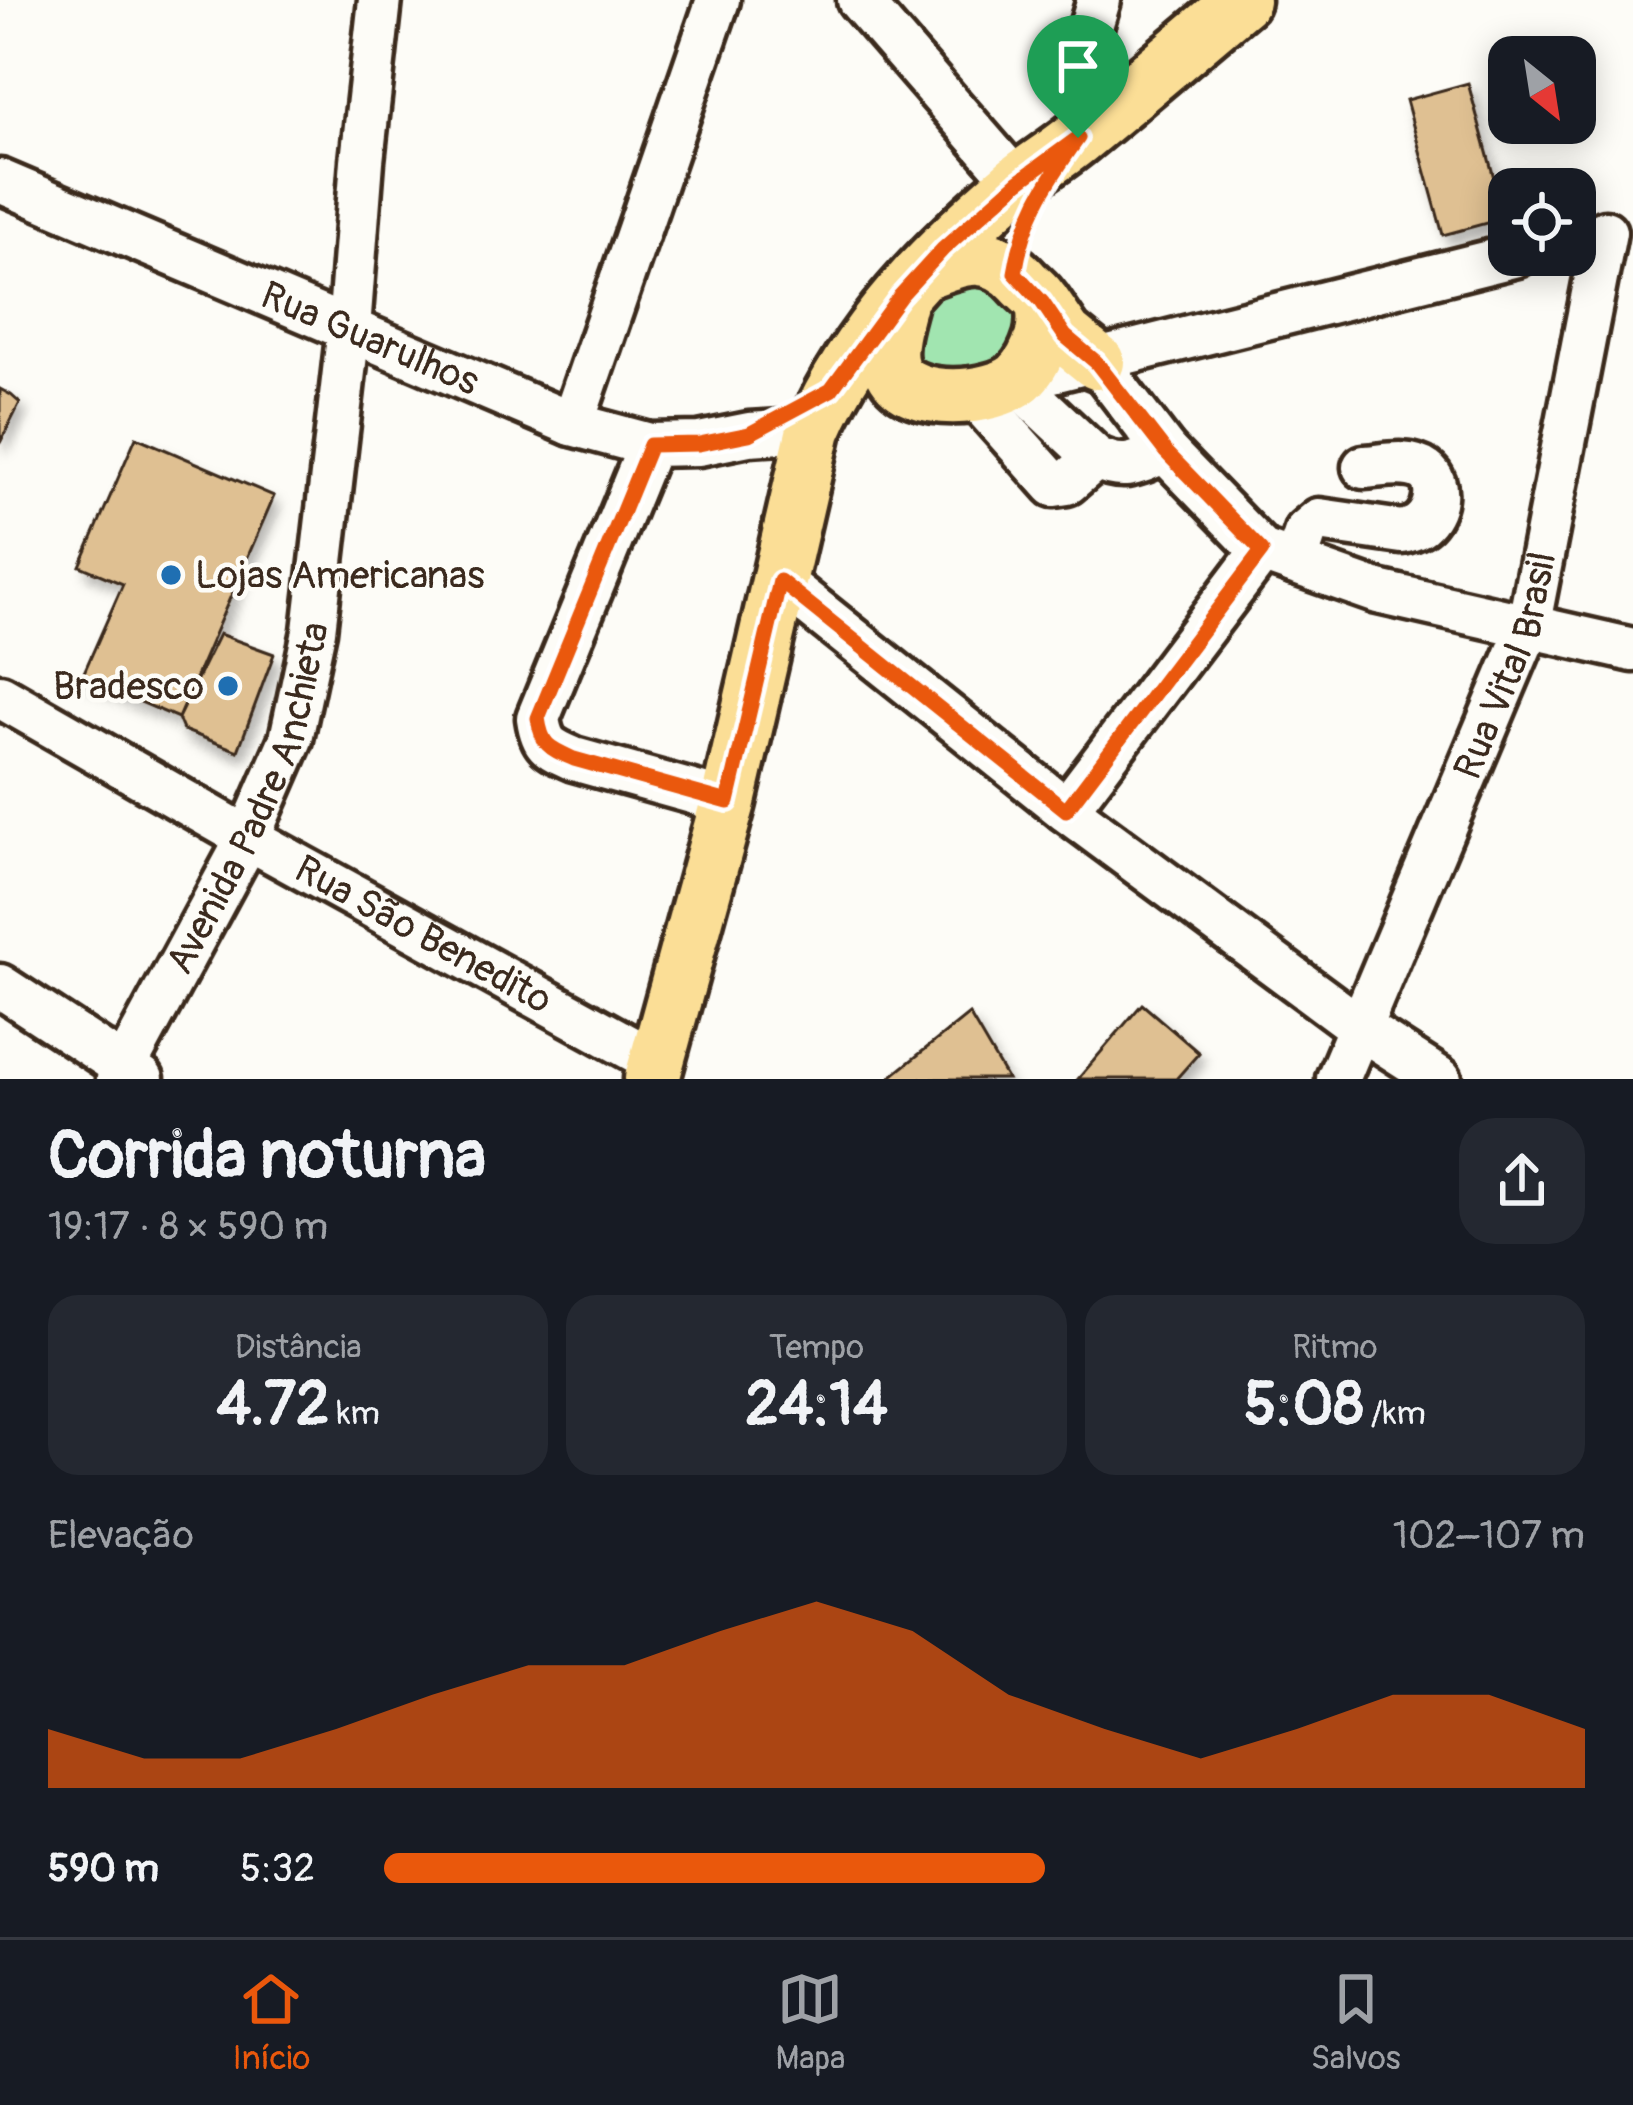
<!DOCTYPE html>
<html lang="pt">
<meta charset="utf-8">
<style>
body{margin:0;font-family:Pangolin,sans-serif;background:#242831;color:#f1f3f6;height:100vh;display:flex;flex-direction:column;font-size:45px;white-space:nowrap}
*{box-sizing:border-box;margin:0}
p{font-size:39px;color:#9ea1a6}
.icon{flex:none;width:66px;height:66px;fill:none;stroke:currentColor;stroke-width:2;stroke-linecap:round;stroke-linejoin:round}
.map{position:relative;height:1079px;overflow:hidden}
.sheet{display:flex;flex-direction:column;background:#171b24;flex:1}
.sheet>*{flex:none}
.needle{width:78px;rotate:150deg}
.fabs{position:absolute;left:1488px;top:36px;display:grid;gap:24px}
.fabs a{display:grid;place-items:center;width:108px;height:108px;border-radius:24px;background:#171b24;box-shadow:0 6px 30px #0003;font-size:60px}
.pin{position:absolute;display:grid;place-items:center;width:102px;height:102px;color:#fff;margin:-123px -51px;border-radius:50% 50% 50% 0;rotate:-45deg;box-shadow:0 0 12px #0007}
.pin .icon{rotate:45deg}
.round{display:grid;place-items:center;flex:none;width:126px;height:126px;border-radius:36px;background:#242831}
.summary{display:flex;align-items:center;justify-content:space-between;height:204px;padding:0 48px}
h1{font-size:66px;font-weight:800;line-height:90px}
.stats{display:grid;grid-template-columns:repeat(3,1fr);gap:18px;height:204px;padding:12px 48px}
.stats div{display:grid;align-content:center;border-radius:30px;background:#242831;text-align:center}
.stats b{font-size:60px;font-weight:800}
.stats small{font-size:33px;font-weight:400}
.stats p{font-size:33px}
.chart{height:336px;padding:24px 48px}
.chart p{display:flex;justify-content:space-between}
.chart svg{width:100%;height:216px;margin-top:12px;fill:#ea580c;opacity:.7}
ul{padding:0 48px;list-style:none;font-size:39px}
li{display:grid;grid-template-columns:192px 144px 1fr;align-items:center;height:90px}
li i{height:30px;border-radius:15px;background:#ea580c}
.dock{display:flex;justify-content:space-around;align-items:center;height:168px;border-top:3px solid #363941;background:#171b24;font-size:33px;color:#9ea1a6}
.dock a{display:grid;justify-items:center;gap:6px}
.dock .on{color:#ea580c}
.map>svg:first-child{display:block}
.green{fill:#a1e5b0;stroke:#6e8867;stroke-width:3}
.building{fill:#dfc092;stroke:#3b2a1e;stroke-width:3;filter:url(#shadow)}
.lines{fill:none;stroke-linecap:round;stroke-linejoin:round}
.minor-casing{stroke:#3b2a1e;stroke-width:51}
.major-casing{stroke:#3b2a1e;stroke-width:63}
.minor{stroke:#fdfcf7;stroke-width:42}
.major{stroke:#fbde96;stroke-width:54}
.route-casing{stroke:#fff;stroke-width:24}
.route{stroke:#ea580c;stroke-width:15}
.poi-dot{fill:#1f6fb2;stroke:#fdfcf7;stroke-width:4.5}
.labels{text-anchor:middle;dominant-baseline:central;stroke-width:9;stroke-linejoin:round;paint-order:stroke}
.street-label{font-size:39px;fill:#3b2a1e;stroke:#fdfcf7}
.poi-label{font-size:39px;fill:#3b2a1e;stroke:#fdfcf7;text-anchor:start}
</style>
<div class="map">
<svg width="1633" height="1079" viewBox="0 0 1633 1079">
<defs>
<filter id="shadow"><feDropShadow dx="6" dy="10" stdDeviation="6" flood-color="#0004"/></filter>
</defs>
<rect width="100%" height="100%" fill="#fdfcf7"/>
<filter id="ink" filterUnits="userSpaceOnUse"><feTurbulence type="fractalNoise" baseFrequency=".00833" numOctaves="2"/><feDisplacementMap in="SourceGraphic" scale="24" xChannelSelector="R" yChannelSelector="G"/><feConvolveMatrix kernelMatrix="1 2 1 2 8 2 1 2 1" color-interpolation-filters="sRGB"/></filter>
<g filter="url(#ink)">
<path class="green" d="M965 267 1021 311 1008 370 914 382 909 319Z"/>
<path class="building" d="M1468 83 1505 218 1443 235 1406 100Z
M0 389 11 395 20 403 0 443Z
M136 437 274 496 178 718 82 677 123 584 80 566Z
M219 634 274 654 238 751 183 730 178 718Z
M1142 1004 1199 1053 1176 1079H1078Z
M969 1014 1007 1079H888Z"/>
<g class="lines">
<defs>
<g id="minor">
<path d="M859 0 1017 182"/>
<path d="M1095 123 1078 69 1099 0"/>
<path id="s1" d="M0 181 572 424 650 445 699 444 749 434 814 430"/>
<path d="M1097 362 1165 451 1262 551 1378 592 1633 650"/>
<path d="M1017 380 1517 255"/>
<path d="M1014 381 1096 458C1125 472 1137 463 1165 451"/>
<path d="M972 393 1054 485 1067 483 1096 458"/>
<path d="M572 424 718 0"/>
<path d="M650 445 538 718C542 746 549 748 574 759L728 802"/>
<path d="M1295 563 1306 531 1319 520 1402 532C1409 530 1415 529 1421 524 1436 512 1442 483 1425 471 1409 459 1382 466 1364 467"/>
<path d="M780 581 1066 810 1359 1027 1440 1079"/>
<path id="s2" d="M0 696 248 838 658 1063"/>
<path d="M1066 810 1262 551"/>
<path d="M0 986 142 1079"/>
<path id="s3" d="M118 1079 248 838 291 739 314 631 349 328 362 161 380 0"/>
<path id="s4" d="M1338 1079 1528 628 1605 232"/>
</g>
<path id="major" d="M900 298C895 320 883 350 893 371 911 407 993 400 1019 378 1030 368 1038 351 1042 338 1045 327 1046 311 1041 301 1037 294 1027 287 1022 281 989 245 960 258 921 273
M1042 302 1065 336 1097 362
M652 1079 728 802 814 430C856 332 935 252 1015 184 1036 167 1060 153 1081 135 1135 91 1188 45 1242 0"/>
</defs>
<use href="#minor" class="minor-casing"/>
<use href="#major" class="major-casing"/>
<use href="#minor" class="minor"/>
<use href="#major" class="major"/>
</g>
</g>
<g class="lines" filter="url(#ink)">
<defs>
<path id="route" d="M1078 138C1046 183 1024 217 1015 273L1042 302 1065 336 1096 362 1165 451 1262 551 1066 810 780 581 728 802 574 759C549 748 542 746 538 718L650 445 699 444 749 434 831 390 900 296 943 249 1018 182Z"/>
</defs>
<use href="#route" class="route-casing"/>
<use href="#route" class="route"/>
</g>
<g class="poi-dot">
<circle cx="171" cy="575" r="12"/>
<circle cx="228" cy="686" r="12"/>
</g>
<g class="labels">
<g class="street-label">
<text stroke="none"><textPath href="#s1" startOffset="402">Rua Guarulhos</textPath></text>
<text stroke="none"><textPath href="#s4" startOffset="447">Rua Vital Brasil</textPath></text>
<text stroke="none"><textPath href="#s3" startOffset="312">Avenida Padre Anchieta</textPath></text>
<text stroke="none"><textPath href="#s2" startOffset="486">Rua São Benedito</textPath></text>
</g>
<g class="poi-label">
<text x="195" y="575">Lojas Americanas</text>
<text x="204" y="686" text-anchor="end">Bradesco</text>
</g>
</g>
</svg>
<div class="fabs">
<a><svg class="needle" viewBox="-14 -14 28 28"><path d="M0-13l5 13h-10z" fill="#e53935"/><path d="M0 13l5-13h-10z" fill="#9ea1a6"/></svg></a>
<a><svg class="icon" aria-label="locate" viewBox="0 0 24 24"><circle cx="12" cy="12" r="6"/><path d="M12 2v4M12 18v4M2 12h4M18 12h4"/></svg></a>
</div>
<div class="pin" style="left:1078px;top:138px;background:#1e9e55"><svg class="icon" aria-label="arrive" viewBox="0 0 24 24"><path d="M6 21V4h12l-3 4 3 4H6"/></svg></div>
</div>
<section class="sheet">
<div class="summary"><div><h1>Corrida noturna</h1><p>19:17 · 8 × 590 m</p></div><a class="round"><svg class="icon" aria-label="share" viewBox="0 0 24 24"><path d="M12 15V3M7 8l5-5 5 5M5 13v7h14v-7"/></svg></a></div>
<div class="stats">
<div><p>Distância</p><b>4.72<small> km</small></b></div>
<div><p>Tempo</p><b>24:14</b></div>
<div><p>Ritmo</p><b>5:08<small> /km</small></b></div>
</div>
<div class="chart"><p><span>Elevação</span>102–107 m</p>
<svg viewBox="0 0 160 44" preserveAspectRatio="none"><path d="M0 44V32L10 38L20 38L30 32L40 25L50 19L60 19L70 12L80 6L90 12L100 25L110 32L120 38L130 32L140 25L150 25L160 32V44z"/></svg>
</div>
<ul>
<li><b>590 m</b>5:32<i style="width:55%"></i></li>
</ul>
</section>
<nav class="dock">
<a class="on"><svg class="icon" aria-label="home" viewBox="0 0 24 24"><path d="M3 11l9-7 9 7M6 9v11h12V9"/></svg>Início</a>
<a><svg class="icon" aria-label="map" viewBox="0 0 24 24"><path d="M3 6l6-2 6 2 6-2v14l-6 2-6-2-6 2zM9 4v14M15 6v14"/></svg>Mapa</a>
<a><svg class="icon" aria-label="saved" viewBox="0 0 24 24"><path d="M7 4h10v16l-5-4-5 4z"/></svg>Salvos</a>
</nav>
